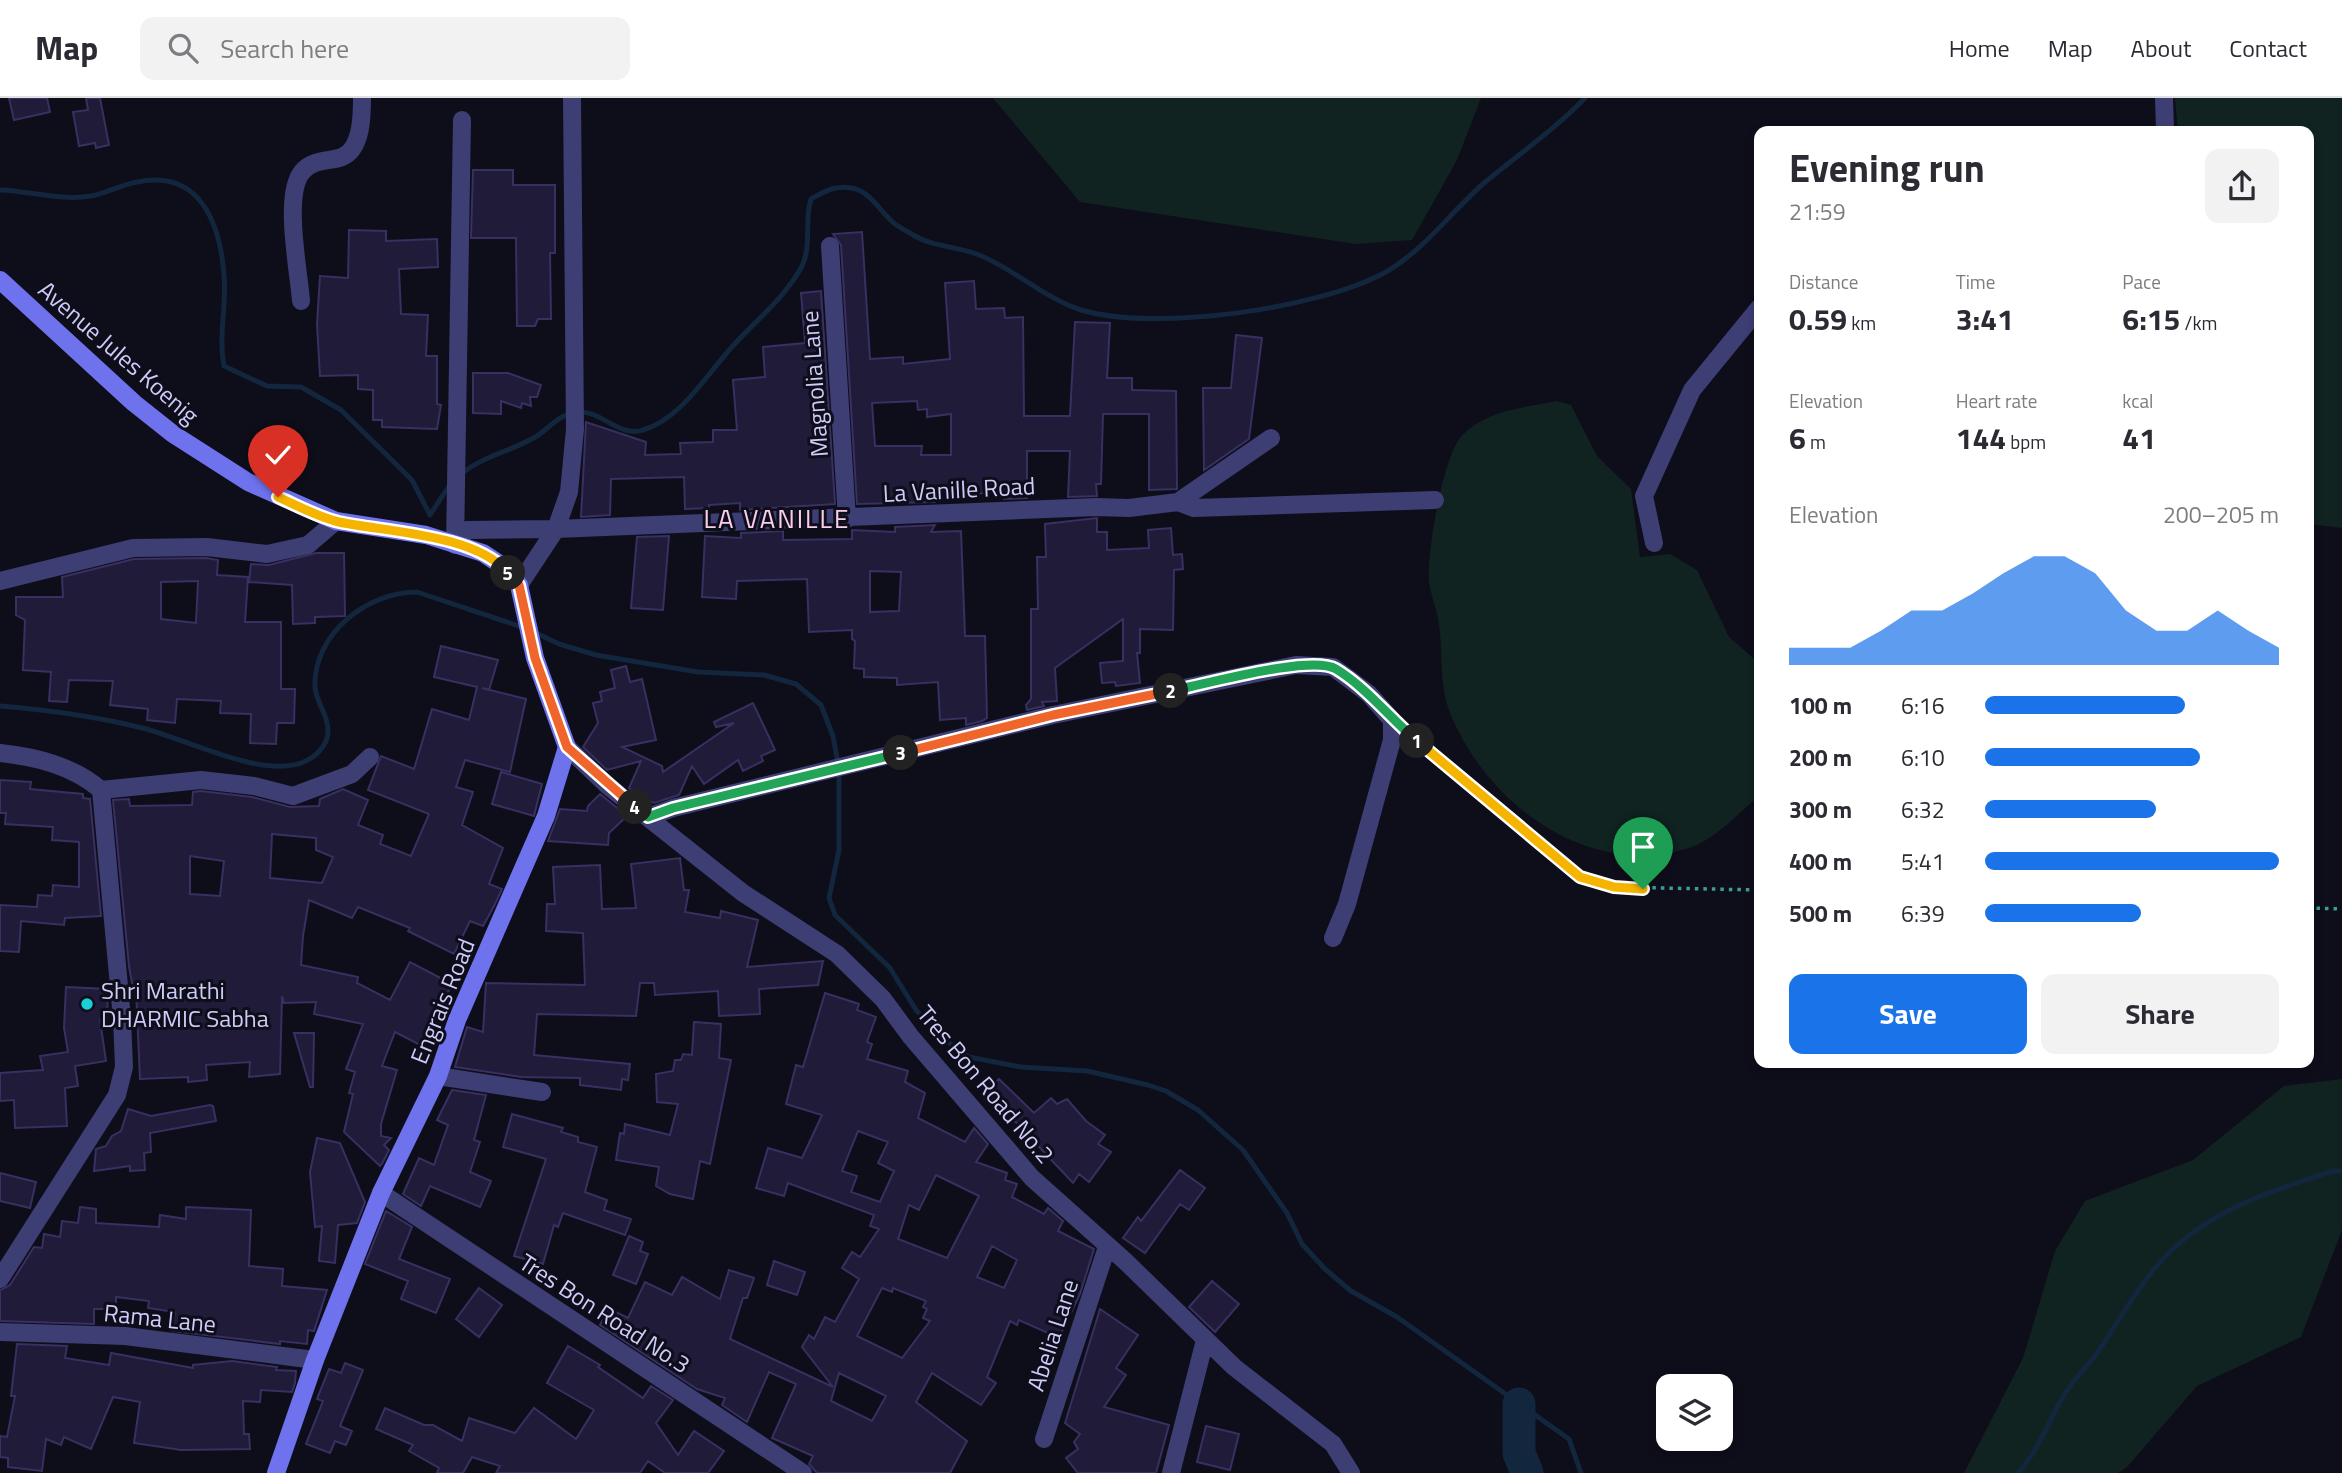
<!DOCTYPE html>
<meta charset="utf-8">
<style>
body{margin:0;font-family:"Titillium Web",sans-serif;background:#f2f2f3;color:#2b2b33;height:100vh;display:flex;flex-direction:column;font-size:26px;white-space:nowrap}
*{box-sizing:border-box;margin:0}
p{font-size:23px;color:#7c7c81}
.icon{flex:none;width:38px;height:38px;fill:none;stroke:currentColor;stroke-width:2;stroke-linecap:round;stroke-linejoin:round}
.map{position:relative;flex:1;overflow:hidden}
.details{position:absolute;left:1754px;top:28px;width:560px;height:942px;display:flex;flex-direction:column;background:#fff;border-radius:14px;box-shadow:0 4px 10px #0003}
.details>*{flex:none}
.buttons{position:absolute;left:1656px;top:1276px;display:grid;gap:14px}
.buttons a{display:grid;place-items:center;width:77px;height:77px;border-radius:14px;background:#fff;box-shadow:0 4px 10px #0003;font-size:35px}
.pin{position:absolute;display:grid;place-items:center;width:60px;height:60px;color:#fff;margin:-72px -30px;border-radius:50% 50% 50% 0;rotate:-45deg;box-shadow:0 0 7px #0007}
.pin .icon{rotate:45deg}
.km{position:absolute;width:35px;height:35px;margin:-18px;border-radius:50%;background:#222;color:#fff;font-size:19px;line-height:35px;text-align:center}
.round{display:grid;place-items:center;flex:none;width:74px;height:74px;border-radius:14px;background:#f2f2f3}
.headline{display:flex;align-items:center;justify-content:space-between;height:119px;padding:0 35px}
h1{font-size:38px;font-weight:700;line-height:52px}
.figures{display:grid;grid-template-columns:repeat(3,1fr);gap:10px;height:119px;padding:7px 35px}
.figures div{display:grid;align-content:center}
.figures b{font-size:30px;font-weight:700}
.figures small{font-size:19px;font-weight:400}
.figures p{font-size:19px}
.chart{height:196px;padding:14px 35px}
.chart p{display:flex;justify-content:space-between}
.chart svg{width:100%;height:126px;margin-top:7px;fill:#1a73e8;opacity:.7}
.action{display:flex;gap:14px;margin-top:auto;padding:14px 35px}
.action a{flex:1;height:80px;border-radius:14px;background:#1a73e8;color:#fff;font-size:28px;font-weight:700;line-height:80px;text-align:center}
.action a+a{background:#f2f2f3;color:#2b2b33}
ul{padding:0 35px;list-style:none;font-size:23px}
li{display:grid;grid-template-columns:112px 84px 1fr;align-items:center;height:52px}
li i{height:18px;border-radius:9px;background:#1a73e8}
header{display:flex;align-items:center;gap:42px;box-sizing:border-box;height:98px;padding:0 35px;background:#fff;border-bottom:2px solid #e1e1e2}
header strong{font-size:33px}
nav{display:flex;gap:38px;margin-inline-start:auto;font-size:24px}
.search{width:490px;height:63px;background:#f2f2f3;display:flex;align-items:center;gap:18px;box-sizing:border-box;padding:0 24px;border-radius:14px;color:#7c7c81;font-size:26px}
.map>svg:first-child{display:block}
.green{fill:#102321}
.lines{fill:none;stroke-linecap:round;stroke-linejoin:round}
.stream{stroke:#12263d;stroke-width:5}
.river{stroke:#12263d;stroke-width:33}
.building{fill:#1f1b38;stroke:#373061;stroke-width:2;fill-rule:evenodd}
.path{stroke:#3a9e92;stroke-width:3.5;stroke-dasharray:3.5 5;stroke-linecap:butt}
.street{stroke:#3d3e73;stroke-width:18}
.secondary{stroke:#6e72ed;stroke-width:18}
.split-1-casing{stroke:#fff;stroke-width:14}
.split-2-casing{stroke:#fff;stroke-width:14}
.split-3-casing{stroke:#fff;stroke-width:14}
.split-4-casing{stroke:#fff;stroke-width:14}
.split-5-casing{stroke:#fff;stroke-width:14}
.split-6-casing{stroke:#fff;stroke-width:14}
.split-1{stroke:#f5b400;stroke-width:9}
.split-2{stroke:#22a559;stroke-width:9}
.split-3{stroke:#f0652b;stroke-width:9}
.split-4{stroke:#22a559;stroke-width:9}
.split-5{stroke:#f0652b;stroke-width:9}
.split-6{stroke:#f5b400;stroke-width:9}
.poi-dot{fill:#1acfd6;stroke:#0e0d1a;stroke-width:2.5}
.labels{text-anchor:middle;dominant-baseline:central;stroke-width:6;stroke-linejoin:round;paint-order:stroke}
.street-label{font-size:24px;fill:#cecbf9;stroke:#0e0d1a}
.poi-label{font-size:24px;fill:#cecbf9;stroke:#0e0d1a;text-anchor:start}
.neighbourhood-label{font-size:26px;letter-spacing:2px;fill:#f9cdec;stroke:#0e0d1a}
</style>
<header>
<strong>Map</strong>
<div class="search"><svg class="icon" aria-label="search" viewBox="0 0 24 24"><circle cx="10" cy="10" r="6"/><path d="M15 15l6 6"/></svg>Search here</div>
<nav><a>Home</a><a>Map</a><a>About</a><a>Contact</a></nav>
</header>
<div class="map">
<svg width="2342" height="1375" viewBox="0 0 2342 1375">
<rect width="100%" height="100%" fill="#0e0d1a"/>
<path class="green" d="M993 0H1481L1457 62 1412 142 1356 146 1080 104Z
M2175 0H2342V430L2308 426V33H2178Z
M1557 303 1571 307 1597 358 1631 391 1640 459 1670 456 1697 472 1729 539 1759 565V698C1737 716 1714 743 1686 751 1586 780 1487 706 1450 615 1439 586 1443 556 1439 526 1437 512 1431 498 1429 484 1426 457 1443 361 1460 340 1484 312 1523 310 1557 303Z
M2342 981V1132L2301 1239 2197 1288 2127 1369 2118 1375H1964L2023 1260 2055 1153 2085 1103 2193 1062 2284 988Z"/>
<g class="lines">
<path class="stream" d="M0 92C29 93 61 103 91 98 106 95 121 87 137 84 200 71 220 125 224 177 227 208 218 237 224 268L267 288 301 289 341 312 412 382 430 417
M461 376C483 358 512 353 537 338 550 329 561 315 578 314 601 312 619 340 643 332 681 321 707 276 732 249 755 223 785 200 802 168 812 147 804 122 811 101 826 92 839 86 856 91 873 97 881 115 895 126 900 130 907 133 913 137 933 149 957 148 979 157 1014 171 1044 200 1081 212 1154 234 1319 211 1386 174 1424 152 1451 114 1484 85 1518 57 1554 32 1585 0
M430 417 451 385
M534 534 559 546 596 557 698 574 764 577 796 586 821 607 833 638 839 671V752L829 800 835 817 890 870 916 912 941 939 969 959 1021 969 1087 973 1148 987 1166 993 1198 1012 1243 1052 1287 1115 1302 1146 1325 1171 1351 1193 1397 1219 1569 1341 1581 1375
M0 608C48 612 95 618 142 630 185 640 264 683 306 663 315 659 324 650 327 640 332 621 316 606 315 589 313 536 367 494 417 494L525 530
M2018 1375C2039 1353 2048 1323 2064 1297 2074 1281 2089 1267 2100 1251 2122 1218 2143 1179 2172 1152 2216 1110 2276 1091 2333 1073H2342"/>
<path class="river" d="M1519 1306V1355L1527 1375"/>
</g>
<path class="building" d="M9 0H47L50 14 14 22Z
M86 0H100L109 47 96 50 95 45 79 48 73 14 88 12Z
M473 72H513V87H555V155H550L551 221H538L535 228H517L516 140H471Z
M349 132 386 133V143L437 141 438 169 399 171 401 216 428 217 426 258H437V306L441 307 437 331 382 329V322H373V292L358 291V277L320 278 317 226 320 178 348 180Z
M862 134 870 261 903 259V266L950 261 945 185 974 183 976 211 1004 210 1005 220 1023 219 1024 318H1070L1075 224 1110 225 1107 280H1132V292L1176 293 1177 391 1149 392V316H1103L1101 386H1096L1097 398 1068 399 1070 353H1027V400L1004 401V395L935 396V404L857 406 841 147 833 136ZM917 303 918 312 927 311V319L951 316V357H921L922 348H875L872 305Z
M821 193 835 406 740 412V405L709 407V410L685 411 684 379 611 381 610 417 581 419 586 324 646 344 645 357 681 356 680 345 713 344V332H737L733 282 765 279 763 249 805 245 801 195Z
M1236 237 1262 240 1249 341 1204 372 1203 290H1231Z
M473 275H508L541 287 537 299H530L531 308 522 305 521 310 501 303V316L473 315Z
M1097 420V434H1107V452L1149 450 1148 432 1171 430 1173 457 1182 456 1183 471 1174 472 1173 532 1140 531V555H1137L1140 585 1116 588 1115 584 1102 585 1100 565 1123 563V521L1055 570 1057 603 1042 604 1044 608 1027 612 1026 607 1031 601V511H1038L1037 459H1046L1045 426Z
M935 427 931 434 961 433 965 538H985L987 620 982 623 966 627V620L940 622 938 584 897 587V580L864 579V571L854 570 855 543 852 541V532L809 534 807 481 737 483 736 501 702 499 705 438 741 440V435L783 433V442L852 441V432L895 434V429ZM870 473 901 474 899 513 870 514Z
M669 438 663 512 631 510 637 439Z
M316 455H344L345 518 315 519V525L293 526 292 487 249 484 251 466 269 467Z
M206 460 218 462 217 477 248 479 245 524H281V591H295L294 625H277L276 646 250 645 251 616 220 615 221 603 177 601 175 625 147 622 148 611 110 607 113 583 69 582 67 604 49 603 51 574 23 572 25 522 16 517V499H63L62 479 134 461ZM198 483 196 525 161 521V484Z
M441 548 498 562 489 592 482 590 526 601 510 674 465 662 456 689 473 694 462 727 503 750 489 786 502 791 494 808 483 828 470 823 454 856 408 833 410 830 358 809 352 820 309 802 303 838 301 867 358 879 357 885 390 902 410 864 452 886 422 948 395 934 382 968 397 972 381 1026V1038L391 1040 384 1047 389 1052 383 1064 380 1068 344 1034 353 996 349 995 355 974 346 971 363 926 314 916 316 904 284 905 282 898 280 976 249 979 250 964 206 967 207 982 188 984V979L140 981 136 891H133L129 868 113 702 129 701 130 708 192 707 193 694 201 693 252 699 290 709 319 708 320 701 343 691 368 702 358 727 383 737 380 746 411 758 429 716 368 692 381 658 414 671 432 611 469 622 477 589 434 579ZM272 736 316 740V752L333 759 322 785 270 780ZM190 758 224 763 220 798 190 796Z
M626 568 630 584 642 581 656 642 622 649 662 668 663 674 734 625 716 629 714 624 753 605 775 652 761 658 763 663 743 673 738 662 704 686 692 668 679 697 654 705 638 697 629 690 641 663 607 672 583 649 598 625 593 605 602 603 600 594 615 590 611 572Z
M501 674 542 686 534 718 492 706Z
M0 682 31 684 30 691 83 696V700L90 701 101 818 65 820 64 827 21 823 19 854 0 853V807L37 809 38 797 52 798 53 787 79 789V744L52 742 53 729 5 726 6 715H0Z
M600 696 627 718 609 735 608 747 548 743 560 711 587 713 588 708Z
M680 760 684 792H689L685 814 720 820 721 813 758 822 747 869 823 863 818 887 759 891 760 916 719 918 718 893 655 897 654 885H640L636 918 537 916 534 957 630 966 628 982 622 981 621 992 580 987V980L521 979 455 969 467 929 483 934 486 885 585 887 583 835 546 833 547 806H555L553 769 600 767 602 811 636 810 631 766Z
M66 889 108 891 107 923 100 922 106 963 75 968 78 988 65 990 67 1028 15 1030 14 1002 0 1003V975L43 972 40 958 68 954 64 930Z
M825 895 859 906 857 912 876 919 867 944 872 946 867 961 908 973 905 984 925 995 918 1020 965 1044 974 1030 988 1046 976 1064 1007 1075 1005 1082 1017 1086 1012 1099 1044 1116 1048 1110 1063 1123 1058 1133 1094 1151 1080 1196 1059 1240 1019 1222 1017 1227 1010 1223 987 1279 996 1285 981 1307 932 1275 916 1304 967 1343 950 1375H817L809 1366 813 1358 772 1340 796 1286 769 1274 747 1324 722 1307 725 1300 697 1291 600 1227 608 1210 628 1220 645 1184 672 1197 682 1179 720 1201 729 1172 754 1180 747 1200H743L730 1241 833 1289 802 1249 809 1237 814 1241 825 1219 835 1224 859 1181 842 1170 852 1154 860 1159 879 1131 870 1128 874 1117 788 1085 784 1098 756 1090 768 1050 802 1060 822 1017 786 1006 796 967 803 969ZM858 1033 888 1044 878 1065 894 1073 880 1104 851 1094 857 1078 842 1073ZM936 1077 979 1098 947 1160 898 1141 909 1107 919 1112ZM992 1148 1017 1162 1004 1190 977 1179ZM882 1190 892 1194 893 1190 926 1203 923 1209 927 1211 923 1220 930 1223 902 1260 857 1238ZM839 1275 886 1298 872 1323 831 1303Z
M694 924 721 926 719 960 731 962 710 1066 700 1063 693 1101 670 1096 656 1088 659 1069 616 1062 620 1035 624 1036 625 1026 670 1037 678 1006 657 1004 656 976 673 973 675 962H681L683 956 692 957Z
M294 935H314L313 989H310Z
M999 981 1034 1015 1051 1000 1057 1006 1067 1001 1086 1023 1105 1037 1098 1046 1111 1054 1089 1084 1079 1076 1073 1085 1007 1015 1004 1019 982 998Z
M452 992 486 997 474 1042 480 1044 470 1074 491 1083 480 1109 430 1088 421 1108 403 1096 419 1060 434 1067 448 1027 437 1022Z
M210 1007 213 1008 216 1023 150 1035 151 1054 144 1055 145 1072 130 1073V1068L94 1073 96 1051 106 1048 112 1038 121 1033 128 1011 151 1018Z
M512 1016 563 1030 561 1034 578 1039V1044L597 1049 585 1094 607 1102 604 1112 631 1121 625 1137 563 1115 558 1129 554 1127 543 1166 514 1158 546 1061 503 1049Z
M317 1040 340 1045 365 1104 357 1125 338 1127 335 1165 319 1163 322 1128 315 1129 310 1074Z
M1180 1072 1205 1090 1189 1112 1180 1106 1145 1155 1123 1140 1138 1119 1141 1123Z
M0 1075 36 1084 30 1110 0 1103Z
M80 1109 96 1111V1125L159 1129 160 1117 186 1121V1109L251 1112 249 1168 283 1171 282 1188 327 1192 314 1233 308 1232 307 1246 280 1243V1246L172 1233 175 1214 148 1210 149 1203 116 1199V1211H94V1226L0 1223V1192L10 1187 34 1149 42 1150 44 1136 60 1139 62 1123 78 1125Z
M386 1113 412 1129 399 1161 450 1181 436 1215 401 1201 408 1183 365 1166Z
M629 1138 643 1144 640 1153 648 1156 636 1186 613 1177Z
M774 1163 805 1174 797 1197 767 1187Z
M1212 1183 1239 1206 1215 1234 1189 1209Z
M479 1190 502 1207 479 1239 456 1221Z
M1100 1211 1138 1237 1116 1270 1126 1277 1104 1309 1169 1327 1156 1375H1078L1066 1360 1078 1351 1074 1344 1080 1336 1065 1325Z
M17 1246 67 1248 65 1260 109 1267 111 1255 193 1270V1267L232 1263 277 1269 276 1272 296 1273 295 1285 292 1294 261 1292 260 1304 243 1303 244 1336H249L250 1351 181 1352 134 1345 140 1304 113 1299 91 1351 64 1339 61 1347 46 1341 42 1373 8 1369V1360L0 1359V1338L7 1339 15 1298H11Z
M568 1248 600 1267 598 1269 643 1300 651 1288 673 1302 656 1325 678 1357 694 1333 724 1353 708 1375H665L648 1363 640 1375H496L500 1368 472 1359 463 1375H437L439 1370 409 1353 413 1347 376 1331 385 1310 424 1327H433L462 1343 469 1320 515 1335 534 1310 576 1341 594 1312 547 1285Z
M345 1265 363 1272 340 1328 352 1333 346 1347 335 1343 330 1355 306 1346 323 1303 317 1301 329 1271 341 1275Z
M1206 1328 1239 1336 1230 1372 1197 1364Z"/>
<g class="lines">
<path class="path" d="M1408 636 1580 779 1614 789 1759 792
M2308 810 2342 811"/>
<path class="street" d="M2164 0 2165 33
M830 148 847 421
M301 203C299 174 283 97 302 74 312 61 329 64 342 59 362 51 362 17 362 0
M1178 404 1194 410 1435 402
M1654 445 1644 398 1692 292 1759 210
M455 447 467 432 556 431 1096 409 1129 410 1178 404 1271 340
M455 447 462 22
M0 483 133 450 207 449 267 456 308 447 336 423
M519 487 556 431 569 394 575 331 572 0
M567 649 608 688 743 795 837 856 883 901 911 939 1032 1080 1125 1163 1234 1269 1333 1346 1351 1375
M0 655C37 659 73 668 101 692L122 921 124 969 117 997 0 1181
M101 692 201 682 254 688 293 698 352 676 370 659
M648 719 673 710 1053 617 1296 567 1333 569 1369 596 1392 622V642L1347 806 1333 840
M438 978 542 994
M381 1095 803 1375
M0 1234 125 1238 315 1262
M1044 1341 1107 1149
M1171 1375 1205 1242"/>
<path class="secondary" d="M0 182 134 305 173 336 248 384 336 423 426 437 483 455 504 469 519 487 535 560 567 649 546 718 457 922 438 978 381 1095 315 1262 276 1375"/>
</g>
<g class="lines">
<defs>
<path id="split-1" d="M1417 643 1580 779 1614 789 1643 791"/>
<path id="split-2" d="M1171 593C1203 587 1311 556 1336 571 1367 590 1390 620 1417 643"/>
<path id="split-3" d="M901 655 1053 617 1171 593"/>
<path id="split-4" d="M635 709 648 719 673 710 901 655"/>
<path id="split-5" d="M508 475 519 487 535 560 567 649 635 709"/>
<path id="split-6" d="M278 399C298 408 318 419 339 424 386 434 476 436 508 475"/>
</defs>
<use href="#split-1" class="split-1-casing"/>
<use href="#split-2" class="split-2-casing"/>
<use href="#split-3" class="split-3-casing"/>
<use href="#split-4" class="split-4-casing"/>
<use href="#split-5" class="split-5-casing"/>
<use href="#split-6" class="split-6-casing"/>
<use href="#split-1" class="split-1"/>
<use href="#split-2" class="split-2"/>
<use href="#split-3" class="split-3"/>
<use href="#split-4" class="split-4"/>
<use href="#split-5" class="split-5"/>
<use href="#split-6" class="split-6"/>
</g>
<circle class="poi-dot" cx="87" cy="906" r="7"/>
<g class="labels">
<g class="street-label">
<text transform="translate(119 254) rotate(41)">Avenue Jules Koenig</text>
<text transform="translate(814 286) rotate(-94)">Magnolia Lane</text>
<text transform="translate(959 391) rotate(-3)">La Vanille Road</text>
<text transform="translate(442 903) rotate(-68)">Engrais Road</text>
<text transform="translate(986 986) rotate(50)">Tres Bon Road No.2</text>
<text transform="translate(605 1215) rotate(33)">Tres Bon Road No.3</text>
<text transform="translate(160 1220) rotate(6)">Rama Lane</text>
<text transform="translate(1052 1237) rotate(-72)">Abelia Lane</text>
</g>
<g class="poi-label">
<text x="101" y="892">Shri Marathi<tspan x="101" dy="28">DHARMIC Sabha</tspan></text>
</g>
<g class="neighbourhood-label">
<text x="777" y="420">LA VANILLE</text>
</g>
</g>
</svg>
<div class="buttons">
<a><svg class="icon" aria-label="layers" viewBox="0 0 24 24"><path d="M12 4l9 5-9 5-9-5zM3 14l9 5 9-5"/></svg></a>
</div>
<div class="pin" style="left:1643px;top:791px;background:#1e9e55"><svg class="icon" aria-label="arrive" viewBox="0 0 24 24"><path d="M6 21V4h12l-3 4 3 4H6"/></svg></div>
<div class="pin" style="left:278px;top:399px;background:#d93025"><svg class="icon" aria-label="check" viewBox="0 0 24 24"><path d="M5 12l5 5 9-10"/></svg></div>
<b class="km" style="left:1417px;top:643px">1</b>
<b class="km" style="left:1171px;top:593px">2</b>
<b class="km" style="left:901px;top:655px">3</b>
<b class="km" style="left:635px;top:709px">4</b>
<b class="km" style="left:508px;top:475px">5</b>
<section class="details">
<div class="headline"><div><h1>Evening run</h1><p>21:59</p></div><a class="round"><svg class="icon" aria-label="share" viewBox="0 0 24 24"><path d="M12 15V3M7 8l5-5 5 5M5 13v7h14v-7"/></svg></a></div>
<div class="figures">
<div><p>Distance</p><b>0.59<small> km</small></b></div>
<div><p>Time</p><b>3:41</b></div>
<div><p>Pace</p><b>6:15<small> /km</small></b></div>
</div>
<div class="figures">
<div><p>Elevation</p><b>6<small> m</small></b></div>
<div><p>Heart rate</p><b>144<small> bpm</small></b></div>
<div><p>kcal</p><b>41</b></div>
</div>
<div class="chart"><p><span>Elevation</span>200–205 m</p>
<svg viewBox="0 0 160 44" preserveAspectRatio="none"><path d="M0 44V38L10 38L20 38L30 32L40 25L50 25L60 19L70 12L80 6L90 6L100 12L110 25L120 32L130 32L140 25L150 32L160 38V44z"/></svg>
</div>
<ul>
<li><b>100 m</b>6:16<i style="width:68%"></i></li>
<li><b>200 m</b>6:10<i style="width:73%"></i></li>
<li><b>300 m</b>6:32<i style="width:58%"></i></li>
<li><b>400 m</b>5:41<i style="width:100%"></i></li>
<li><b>500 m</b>6:39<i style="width:53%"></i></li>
</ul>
<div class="action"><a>Save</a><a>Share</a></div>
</section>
</div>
